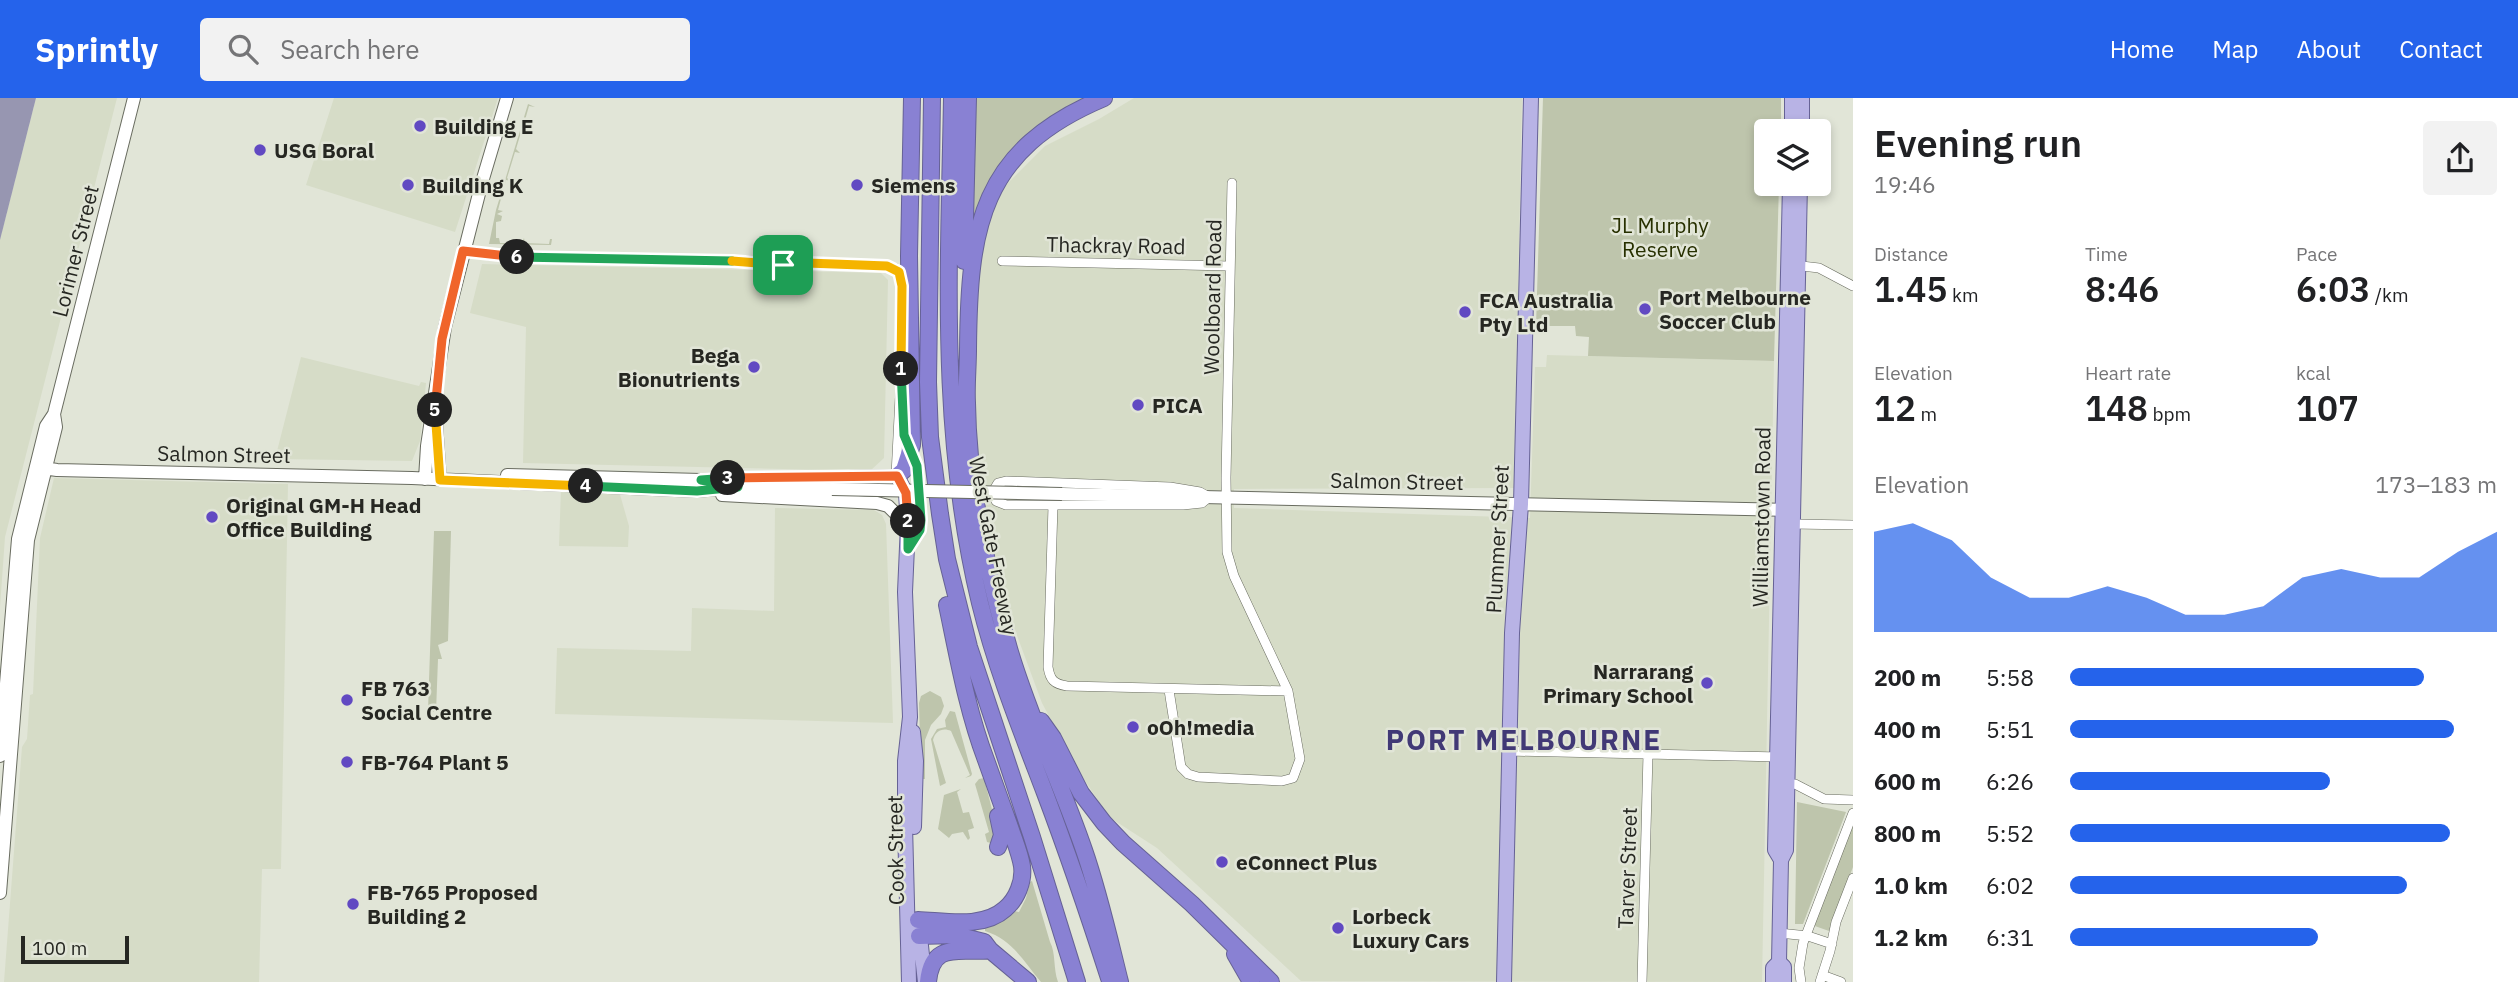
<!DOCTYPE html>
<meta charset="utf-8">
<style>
body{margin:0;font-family:"IBM Plex Sans",sans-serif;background:#f2f2f2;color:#202124;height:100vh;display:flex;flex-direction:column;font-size:26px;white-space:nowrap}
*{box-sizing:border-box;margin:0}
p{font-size:23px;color:#757577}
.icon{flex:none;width:38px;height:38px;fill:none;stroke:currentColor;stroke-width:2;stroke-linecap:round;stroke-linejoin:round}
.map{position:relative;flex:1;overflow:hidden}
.sheet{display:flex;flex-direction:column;background:#fff;width:665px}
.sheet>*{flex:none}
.buttons{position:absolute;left:1754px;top:21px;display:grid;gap:14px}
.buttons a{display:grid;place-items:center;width:77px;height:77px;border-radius:7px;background:#fff;box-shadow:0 4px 10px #0003;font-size:35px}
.scale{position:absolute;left:21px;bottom:18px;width:108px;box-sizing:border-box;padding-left:7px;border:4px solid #262722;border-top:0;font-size:19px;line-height:24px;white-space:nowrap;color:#262722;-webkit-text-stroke:5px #e1e5d7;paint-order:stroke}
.pin{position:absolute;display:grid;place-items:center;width:60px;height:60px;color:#fff;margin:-30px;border-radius:14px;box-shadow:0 4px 10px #0006}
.km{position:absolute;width:35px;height:35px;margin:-18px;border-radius:50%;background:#222;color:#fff;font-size:19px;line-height:35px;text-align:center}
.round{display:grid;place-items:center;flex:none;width:74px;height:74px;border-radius:7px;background:#f2f2f2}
.head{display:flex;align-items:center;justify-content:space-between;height:119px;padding:0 21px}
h1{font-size:38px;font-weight:600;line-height:52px}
.figures{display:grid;grid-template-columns:repeat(3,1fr);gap:10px;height:119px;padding:7px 21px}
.figures div{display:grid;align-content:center}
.figures b{font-size:35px;font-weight:600}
.figures small{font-size:19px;font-weight:400}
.figures p{font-size:19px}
.chart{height:196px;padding:14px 21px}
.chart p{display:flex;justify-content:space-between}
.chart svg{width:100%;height:126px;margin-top:7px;fill:#2563eb;opacity:.7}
ul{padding:0 21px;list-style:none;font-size:23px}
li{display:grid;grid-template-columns:112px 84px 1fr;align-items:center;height:52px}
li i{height:18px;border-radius:9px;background:#2563eb}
header{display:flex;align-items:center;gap:42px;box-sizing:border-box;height:98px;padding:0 35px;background:#2563eb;color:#fff}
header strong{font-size:33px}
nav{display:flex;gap:38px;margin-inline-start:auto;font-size:24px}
.search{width:490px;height:63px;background:#f2f2f2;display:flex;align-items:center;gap:18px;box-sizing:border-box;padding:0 24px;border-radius:7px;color:#757577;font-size:26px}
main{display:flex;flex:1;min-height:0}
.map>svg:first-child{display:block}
.built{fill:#d6dcc7}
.green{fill:#bec5ac}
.water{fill:#9796b1}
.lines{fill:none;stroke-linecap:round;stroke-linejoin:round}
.street-casing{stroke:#696c60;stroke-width:10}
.secondary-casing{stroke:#696c60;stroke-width:14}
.primary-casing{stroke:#666295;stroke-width:16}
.highway-casing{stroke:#666295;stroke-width:18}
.street{stroke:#fff;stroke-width:9}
.secondary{stroke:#fff;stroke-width:12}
.primary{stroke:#b8b3e5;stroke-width:14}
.highway{stroke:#8981d3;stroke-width:16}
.secondary-bridge-casing{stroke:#696c60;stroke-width:14;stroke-linecap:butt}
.secondary-bridge{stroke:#fff;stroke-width:12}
.split-1-casing{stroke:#fff;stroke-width:14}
.split-2-casing{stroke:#fff;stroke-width:14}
.split-3-casing{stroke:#fff;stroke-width:14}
.split-4-casing{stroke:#fff;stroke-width:14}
.split-5-casing{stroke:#fff;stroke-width:14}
.split-6-casing{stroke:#fff;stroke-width:14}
.split-7-casing{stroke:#fff;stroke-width:14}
.split-8-casing{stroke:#fff;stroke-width:14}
.split-1{stroke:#f5b400;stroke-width:9}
.split-2{stroke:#22a559;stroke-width:9}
.split-3{stroke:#f0652b;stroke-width:9}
.split-4{stroke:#22a559;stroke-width:9}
.split-5{stroke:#f5b400;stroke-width:9}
.split-6{stroke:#f0652b;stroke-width:9}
.split-7{stroke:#22a559;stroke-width:9}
.split-8{stroke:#f5b400;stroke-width:9}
.poi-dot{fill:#6149c2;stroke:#e1e5d7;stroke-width:2.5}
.labels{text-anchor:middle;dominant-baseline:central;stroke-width:5;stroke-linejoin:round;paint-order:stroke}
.poi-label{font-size:21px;font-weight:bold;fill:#262722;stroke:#e1e5d7;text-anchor:start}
.park-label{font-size:21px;fill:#273000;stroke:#e1e5d7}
.street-label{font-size:21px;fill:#262722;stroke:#e1e5d7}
.district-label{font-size:28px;font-weight:bold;letter-spacing:2px;fill:#413976;stroke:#e1e5d7}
</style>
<header>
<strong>Sprintly</strong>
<div class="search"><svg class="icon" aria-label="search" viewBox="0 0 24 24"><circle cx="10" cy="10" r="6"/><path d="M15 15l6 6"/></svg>Search here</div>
<nav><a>Home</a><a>Map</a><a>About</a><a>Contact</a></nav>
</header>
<main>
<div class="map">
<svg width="1853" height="884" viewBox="0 0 1853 884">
<rect width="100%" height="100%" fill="#e1e5d7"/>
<path class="built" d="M36 0H117L5 439 0 509V141Z
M334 0H498L455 134 306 87Z
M1134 0H1522L1514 390 1234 391V410L1530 420 1535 269H1546L1547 257 1774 263 1762 884 1301 883 1157 750 1109 719 1078 672 1042 605 998 486 974 338 973 204 982 143 996 104 1005 88 1045 48 1099 21Z
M482 166 881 175 888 182 884 360 870 373 523 365 526 229 470 215Z
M301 259 419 288 421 284 426 285 420 343 412 363 275 361Z
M54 380 288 386 281 771H262L259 884H4L22 649 27 641 30 597 33 596 40 440Z
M561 391 619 393 629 428 628 449 559 448Z
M775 410 874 412 882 417 886 426 893 625 555 616 557 550 691 553 692 510 774 513Z"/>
<path class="green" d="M974 0H1087C1048 19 1015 41 993 79 984 94 980 113 974 129L970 128Z
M1543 0H1781V33H1766V86H1779L1774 263 1588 258 1589 239 1576 238 1575 228H1536Z
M528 6 535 9 529 8 523 29 528 30 522 31 516 51 520 55 515 54 507 80 511 83 506 82 498 112 503 113 497 116 502 118 501 123 496 124V140H499L500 145H522L524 140 525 145 549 146 550 141H552L551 147 489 146 496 112Z
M434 433H451L448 543 438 547 442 561H438L436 614 428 613Z
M930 593 941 599 944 608 941 616 931 627 925 642V681H921L919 605 921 598Z
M950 613 955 614 972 676 971 678 965 680 970 677 951 633C943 629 935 633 933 642L946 685 940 688 931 641 937 631 946 629 945 622Z
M984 680 998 735 994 746 987 744 985 736 989 734 975 686 979 681Z
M961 691 957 694 963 715 969 714 974 730 968 732 970 740 968 742 963 734 952 736 949 740 938 731 944 697Z
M1797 704 1846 714 1803 826H1795Z
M1853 725V769L1829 833 1812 827Z
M1032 783 1050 844C1056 855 1053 870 1058 884H1041C1024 864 1013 842 985 833V828L1013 813 1019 814 1026 800 1030 784Z"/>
<path class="water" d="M0 0H36L0 142Z"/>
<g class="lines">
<defs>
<path id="street" d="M463 153 494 158 762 163
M1002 163 1229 168
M757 164 775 167 807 165 887 168 895 170 900 176V299L896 377
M1793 167 1819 170 1853 188
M903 325 905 341 917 368 921 422 918 435 909 448
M1006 383 1170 389 1200 394 1209 399 1202 405 1183 407H1006L996 403 992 395 998 385Z
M1053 408 1048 569C1050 582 1054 586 1067 588L1288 593
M1793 426 1853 427
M1169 592 1181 669 1188 676 1198 679 1282 683 1293 680 1300 661 1288 593 1234 478 1227 454 1226 380 1232 85
M1509 653 1780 659
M1795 686 1824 701 1853 702
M1779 835 1808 838 1832 846
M1822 877 1841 884
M1642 884 1648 656
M1801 884 1799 870 1803 845 1853 715
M1820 884 1830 853 1836 824 1853 780"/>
<path id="secondary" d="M436 324 440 382
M36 369 57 372 412 380 697 393 738 389 832 391
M507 377 701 382 897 378
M425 381 427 348 445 229 482 84 507 0
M1062 396 1790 412
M722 397 877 405 888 408 898 418
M0 658 18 441 46 328 54 316 134 0
M0 795 28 442 56 329 54 316"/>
<path id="primary" d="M1792 33V0
M1802 33V0
M899 382 906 395 908 426 905 494 910 619 905 663V727L909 884
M913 634 916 663 914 729
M1781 762 1775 752 1790 86
M919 830 925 884
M1779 864 1781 762 1786 752 1800 86
M1779 864 1784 869V884
M1504 884 1512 535 1521 406 1531 0
M1773 884V870L1779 864"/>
<path id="highway" d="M932 0 928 284 930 339 940 416 947 461 969 549 1032 739 1077 884
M952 0C949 173 939 335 980 505 996 570 1021 632 1045 695 1068 756 1089 818 1109 880
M1104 0C980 52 969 129 968 252 968 269 966 287 967 305 968 388 987 474 1010 554 1030 621 1061 685 1084 752 1099 795 1109 840 1120 884
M964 163 968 0
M897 378 904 372 912 347 909 158 912 0
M1041 623 1053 640 1081 695 1104 725 1123 745 1192 806 1271 884
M998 718 1002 737 998 749
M918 822C945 823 983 831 1005 811 1017 801 1024 783 1022 768 1020 756 1015 744 1011 732 1003 709 994 685 986 662 967 612 958 559 947 507
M919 838 956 837 984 844 990 852 1028 884
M1235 856 1251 884
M928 884C932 842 960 856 990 852"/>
</defs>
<use href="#street" class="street-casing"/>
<use href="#secondary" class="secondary-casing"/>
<use href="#primary" class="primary-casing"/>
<use href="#highway" class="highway-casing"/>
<use href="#street" class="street"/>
<use href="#secondary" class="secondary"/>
<use href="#primary" class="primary"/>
<use href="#highway" class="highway"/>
<defs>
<path id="secondary-bridge" d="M832 391 1062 396"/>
</defs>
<use href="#secondary-bridge" class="secondary-bridge-casing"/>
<use href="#secondary-bridge" class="secondary-bridge"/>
</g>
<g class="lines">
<defs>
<path id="split-1" d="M783 167 807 165 887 168 899 174 902 188 901 271"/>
<path id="split-2" d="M901 271 904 337 917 368 921 422 920 432 908 451V423"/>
<path id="split-3" d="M728 380 897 378 906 395 908 423"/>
<path id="split-4" d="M586 388 697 393 738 389 701 382 728 380"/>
<path id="split-5" d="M435 312 440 382 586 388"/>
<path id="split-6" d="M435 312 442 241 463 153 517 159"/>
<path id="split-7" d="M517 159 732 163"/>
<path id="split-8" d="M732 163 783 167"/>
</defs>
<use href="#split-1" class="split-1-casing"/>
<use href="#split-2" class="split-2-casing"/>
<use href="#split-3" class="split-3-casing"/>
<use href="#split-4" class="split-4-casing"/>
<use href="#split-5" class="split-5-casing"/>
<use href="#split-6" class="split-6-casing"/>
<use href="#split-7" class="split-7-casing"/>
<use href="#split-8" class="split-8-casing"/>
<use href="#split-1" class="split-1"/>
<use href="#split-2" class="split-2"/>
<use href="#split-3" class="split-3"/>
<use href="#split-4" class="split-4"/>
<use href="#split-5" class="split-5"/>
<use href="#split-6" class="split-6"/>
<use href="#split-7" class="split-7"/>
<use href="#split-8" class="split-8"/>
</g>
<g class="poi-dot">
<circle cx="420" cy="28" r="7"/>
<circle cx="260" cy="52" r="7"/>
<circle cx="408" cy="87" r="7"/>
<circle cx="857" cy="87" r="7"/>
<circle cx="1645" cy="211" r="7"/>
<circle cx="1465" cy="214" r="7"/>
<circle cx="754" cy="269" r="7"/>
<circle cx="1138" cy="307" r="7"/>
<circle cx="212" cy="419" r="7"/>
<circle cx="1707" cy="585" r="7"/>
<circle cx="347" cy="602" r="7"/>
<circle cx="1133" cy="629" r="7"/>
<circle cx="347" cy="664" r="7"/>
<circle cx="1222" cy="764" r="7"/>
<circle cx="353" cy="806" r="7"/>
<circle cx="1338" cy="830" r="7"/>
</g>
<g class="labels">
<g class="poi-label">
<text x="434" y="28">Building E</text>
<text x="274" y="52">USG Boral</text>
<text x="422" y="87">Building K</text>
<text x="871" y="87">Siemens</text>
<text x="1659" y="199">Port Melbourne<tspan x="1659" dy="24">Soccer Club</tspan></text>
<text x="1479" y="202">FCA Australia<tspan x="1479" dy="24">Pty Ltd</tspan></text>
<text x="740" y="257" text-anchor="end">Bega<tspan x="740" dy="24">Bionutrients</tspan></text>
<text x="1152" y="307">PICA</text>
<text x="226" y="407">Original GM-H Head<tspan x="226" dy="24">Office Building</tspan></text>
<text x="1693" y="573" text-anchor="end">Narrarang<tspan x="1693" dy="24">Primary School</tspan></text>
<text x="361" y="590">FB 763<tspan x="361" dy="24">Social Centre</tspan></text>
<text x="1147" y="629">oOh!media</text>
<text x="361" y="664">FB-764 Plant 5</text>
<text x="1236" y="764">eConnect Plus</text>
<text x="367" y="794">FB-765 Proposed<tspan x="367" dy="24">Building 2</tspan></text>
<text x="1352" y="818">Lorbeck<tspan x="1352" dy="24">Luxury Cars</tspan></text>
</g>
<g class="park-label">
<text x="1660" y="127">JL Murphy<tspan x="1660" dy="24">Reserve</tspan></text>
</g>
<g class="street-label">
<text transform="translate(1116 147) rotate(1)">Thackray Road</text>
<text transform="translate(75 153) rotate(-76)">Lorimer Street</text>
<text transform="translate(1212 199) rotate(-89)">Woolboard Road</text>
<text transform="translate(224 356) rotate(1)">Salmon Street</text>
<text transform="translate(1397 383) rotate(1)">Salmon Street</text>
<text transform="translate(1761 419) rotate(-89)">Williamstown Road</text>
<text transform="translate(1497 441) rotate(-87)">Plummer Street</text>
<text transform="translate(994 448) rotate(79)">West Gate Freeway</text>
<text transform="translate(895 752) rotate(-91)">Cook Street</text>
<text transform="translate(1627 770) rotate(-88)">Tarver Street</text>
</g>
<g class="district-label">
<text x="1524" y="641">PORT MELBOURNE</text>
</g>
</g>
</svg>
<div class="buttons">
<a><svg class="icon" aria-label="layers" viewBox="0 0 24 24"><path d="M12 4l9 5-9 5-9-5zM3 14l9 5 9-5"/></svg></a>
</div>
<div class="scale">100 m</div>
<div class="pin" style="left:783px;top:167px;background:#1e9e55"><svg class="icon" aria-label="arrive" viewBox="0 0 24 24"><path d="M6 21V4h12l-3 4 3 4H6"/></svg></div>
<b class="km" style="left:901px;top:271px">1</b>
<b class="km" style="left:908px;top:423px">2</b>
<b class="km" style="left:728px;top:380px">3</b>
<b class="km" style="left:586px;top:388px">4</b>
<b class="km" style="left:435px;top:312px">5</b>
<b class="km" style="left:517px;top:159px">6</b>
</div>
<section class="sheet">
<div class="head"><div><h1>Evening run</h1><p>19:46</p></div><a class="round"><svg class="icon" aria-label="share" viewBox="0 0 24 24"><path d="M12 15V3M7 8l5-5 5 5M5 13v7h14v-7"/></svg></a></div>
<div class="figures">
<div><p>Distance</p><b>1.45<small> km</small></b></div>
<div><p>Time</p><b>8:46</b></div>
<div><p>Pace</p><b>6:03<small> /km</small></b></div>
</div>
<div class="figures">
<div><p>Elevation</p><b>12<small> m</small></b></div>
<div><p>Heart rate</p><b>148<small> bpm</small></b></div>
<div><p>kcal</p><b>107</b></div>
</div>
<div class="chart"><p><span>Elevation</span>173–183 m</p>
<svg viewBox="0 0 160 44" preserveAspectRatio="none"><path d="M0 44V9L10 6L20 12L30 25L40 32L50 32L60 28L70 32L80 38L90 38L100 35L110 25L120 22L130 25L140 25L150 16L160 9V44z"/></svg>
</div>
<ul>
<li><b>200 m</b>5:58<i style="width:83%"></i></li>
<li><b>400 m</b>5:51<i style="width:90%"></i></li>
<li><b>600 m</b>6:26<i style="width:61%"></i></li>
<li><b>800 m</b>5:52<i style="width:89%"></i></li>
<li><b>1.0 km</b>6:02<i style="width:79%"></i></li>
<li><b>1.2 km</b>6:31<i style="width:58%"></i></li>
</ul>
</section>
</main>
